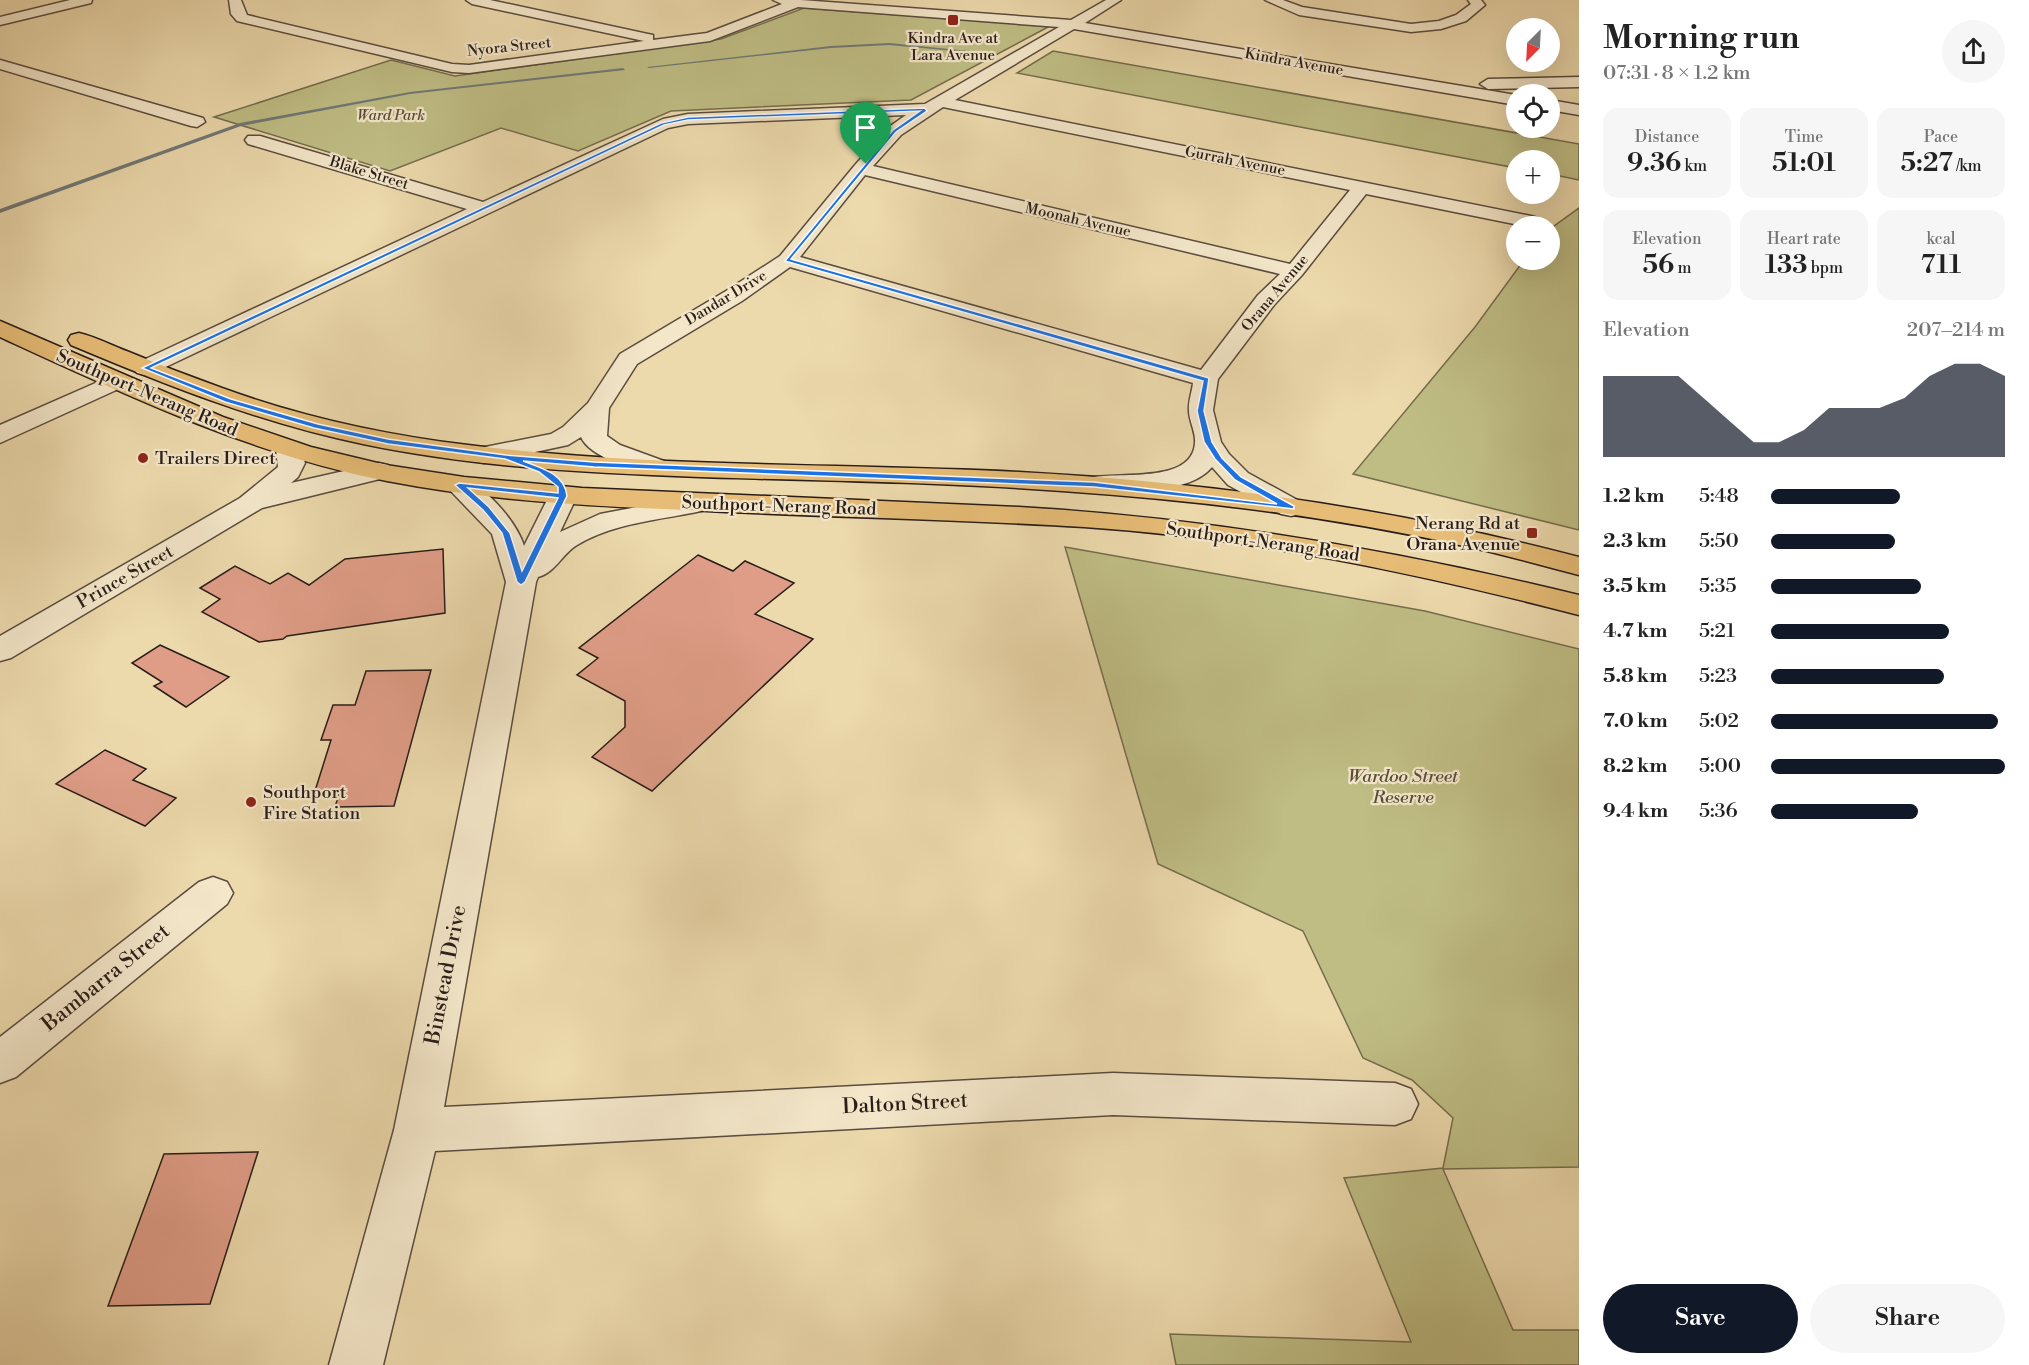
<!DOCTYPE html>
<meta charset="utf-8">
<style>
body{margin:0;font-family:"Libre Bodoni",serif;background:#f6f6f6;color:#222;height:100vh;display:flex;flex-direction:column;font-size:22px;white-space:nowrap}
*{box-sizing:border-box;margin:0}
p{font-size:20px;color:#767676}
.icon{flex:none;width:33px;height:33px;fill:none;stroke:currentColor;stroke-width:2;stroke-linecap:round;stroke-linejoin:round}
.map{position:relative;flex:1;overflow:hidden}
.side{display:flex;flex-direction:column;background:#fff;width:450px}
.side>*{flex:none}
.needle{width:39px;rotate:204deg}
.fabs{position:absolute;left:1506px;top:18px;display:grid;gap:12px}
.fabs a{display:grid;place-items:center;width:54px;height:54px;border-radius:50%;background:#fff;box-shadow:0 6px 24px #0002;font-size:30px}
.pin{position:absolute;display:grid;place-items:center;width:51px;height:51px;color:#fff;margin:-62px -26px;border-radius:50% 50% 50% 0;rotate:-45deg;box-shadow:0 0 6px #0007}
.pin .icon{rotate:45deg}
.round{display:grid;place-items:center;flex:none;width:63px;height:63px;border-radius:32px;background:#f6f6f6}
.summary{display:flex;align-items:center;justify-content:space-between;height:102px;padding:0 24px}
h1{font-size:33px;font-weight:600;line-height:45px}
.metrics{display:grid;grid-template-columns:repeat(3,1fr);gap:9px;height:102px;padding:6px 24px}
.metrics div{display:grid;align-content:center;border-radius:15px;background:#f6f6f6;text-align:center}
.metrics b{font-size:26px;font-weight:600}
.metrics small{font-size:16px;font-weight:400}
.metrics p{font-size:16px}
.chart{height:168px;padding:12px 24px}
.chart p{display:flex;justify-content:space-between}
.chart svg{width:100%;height:108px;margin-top:6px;fill:#111827;opacity:.7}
.action{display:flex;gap:12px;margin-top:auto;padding:12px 24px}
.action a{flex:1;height:69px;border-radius:36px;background:#111827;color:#fff;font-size:24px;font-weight:600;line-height:69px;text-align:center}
.action a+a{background:#f6f6f6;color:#222}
ul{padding:0 24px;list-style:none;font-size:20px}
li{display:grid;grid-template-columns:96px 72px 1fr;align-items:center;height:45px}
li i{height:15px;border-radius:8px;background:#111827}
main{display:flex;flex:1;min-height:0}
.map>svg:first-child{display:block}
.green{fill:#bfbd84;stroke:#746d4e;stroke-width:1.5}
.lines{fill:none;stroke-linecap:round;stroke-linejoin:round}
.stream{fill:#707977;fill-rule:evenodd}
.building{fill:#df9d87;stroke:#291d19;stroke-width:1.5}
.minor-casing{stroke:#5a4c3e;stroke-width:3}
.major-casing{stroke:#291d19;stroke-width:3}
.minor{fill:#f3e6c9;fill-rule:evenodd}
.major{fill:#e6bc76;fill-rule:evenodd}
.route{fill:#1a73e8;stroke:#fff;stroke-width:1.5;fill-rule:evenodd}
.poi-dot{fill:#8f2418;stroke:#f3e6c9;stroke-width:2}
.labels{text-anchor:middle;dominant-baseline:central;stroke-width:4.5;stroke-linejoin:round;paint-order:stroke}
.far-poi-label{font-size:15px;fill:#291d19;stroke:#f3e6c9}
.far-street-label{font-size:15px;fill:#291d19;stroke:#f3e6c9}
.far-park-label{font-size:15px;font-style:italic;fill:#564d39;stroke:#f3e6c9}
.street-label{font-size:18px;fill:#291d19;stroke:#f3e6c9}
.poi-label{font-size:18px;fill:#291d19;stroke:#f3e6c9;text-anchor:start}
.park-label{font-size:18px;font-style:italic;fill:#564d39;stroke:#f3e6c9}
.near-street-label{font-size:21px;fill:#291d19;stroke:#f3e6c9}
</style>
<main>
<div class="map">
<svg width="1579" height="1365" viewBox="0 0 1579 1365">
<rect width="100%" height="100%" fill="#ecd9ac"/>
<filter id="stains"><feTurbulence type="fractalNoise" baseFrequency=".00333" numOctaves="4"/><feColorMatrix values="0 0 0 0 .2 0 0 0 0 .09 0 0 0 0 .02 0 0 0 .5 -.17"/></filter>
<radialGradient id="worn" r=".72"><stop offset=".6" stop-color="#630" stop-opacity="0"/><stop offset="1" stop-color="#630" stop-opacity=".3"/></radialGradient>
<path class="green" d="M804 8 1050 26 911 100 671 111 578 151 501 128 390 171 214 117 391 60 455 76 721 39Z
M1053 51 1579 144V180L1550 174V160H1516V168L1017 73Z
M1579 208V530L1353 474 1475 327 1524 260H1550V229Z
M1065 547 1425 611 1579 649V1167L1443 1169 1513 1330H1579V1365H1176L1170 1334 1411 1342 1344 1178 1443 1168 1453 1118 1412 1080 1363 1058 1303 931 1158 864Z"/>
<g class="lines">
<path class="stream" d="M889 43 989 53 987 54 889 45 831 48 649 68 647 67 831 46Z
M623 68 625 70 410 94 241 126 0 213V209L240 123 410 92Z"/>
</g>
<path class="building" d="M443 549 445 613 287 636 283 639 259 642 202 612 220 599 200 588 235 566 270 584 288 573 309 585 345 559Z
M698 555 733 571 745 561 794 583 755 614 813 639 652 791 592 757 625 727V701L577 675 598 658 579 648Z
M160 645 229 677 186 707 154 686 162 682 132 663Z
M431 670 394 806 335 807 340 791H315L331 740H321L333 705H355L366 671Z
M105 750 146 769 133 780 176 798 145 826 56 784Z
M258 1152 210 1304 108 1306 164 1154Z"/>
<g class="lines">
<defs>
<path id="minor" d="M70 0H92L91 3 0 25V17Z
M229 0H241L247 15 452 64 469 65 644 41 472 4 466 0H490L648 34 653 35V40L707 33 782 4 773 0H801L1071 20 1106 0H1121L1085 23 1516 95V105L1074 29 955 100 1531 216 1538 218 1541 222 1538 226H1524L1366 194 1302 275 1274 305 1218 379 1213 410 1221 442 1229 454 1248 473 1301 502 1305 508 1301 514 1291 516 1281 514 1228 485 1212 467C1190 494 1130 491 1098 492L1088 490 1084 484 1088 478C1117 471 1192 485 1195 443 1196 432 1189 421 1189 411 1188 402 1192 392 1193 383L790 267 742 301 637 364 609 408 607 436 620 445 664 461 668 467 664 473C645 477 589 457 581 437L568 445 484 463 475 461 471 455 475 449 551 434 563 427 588 403 620 354 726 291 780 256 855 165 889 127 906 115 688 124 668 128 153 373 145 375 137 373 133 368 137 363 467 209 248 144 245 140 248 136H260L483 202 663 119 688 114 925 104 1059 27 798 7 710 41 469 73 452 72 237 21 231 14ZM943 107 1350 190 1290 264 873 166 901 135ZM865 175 1280 274 1258 295 1201 370 800 257Z
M1265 0H1283L1302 7 1411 24 1439 21 1456 15 1471 4 1468 0H1481L1485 5 1466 21 1441 29 1411 32 1299 15Z
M0 60 203 118 205 122 197 127 191 126 0 69Z
M1579 77V87L1488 89 1480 84 1488 79Z
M1550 100 1579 105V115L1550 110Z
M116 374 125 376 128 381 125 386 0 443V425Z
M289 441 298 443 305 463 298 477 291 483 379 463 388 465 392 471 388 477 262 508 11 658 0 661V636L240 498 278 467 276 449 280 443Z
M459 477C483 483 517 522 524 546L549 496 553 490 563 488 573 490 577 496 560 532 600 514 700 495 710 497 714 503 710 509C665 520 617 521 577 545 562 554 555 573 538 577L536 582 444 1107 1113 1073 1395 1083 1411 1089 1418 1104 1411 1119 1395 1125 1113 1115 435 1151 383 1365H329L394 1130 506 582 492 534 445 485 449 479Z
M213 877 227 882 233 893 227 904 16 1077 0 1083V1037L199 882Z"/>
<path id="major" d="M0 321 223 417 311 447 386 465 464 477 582 488 1019 507C1209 518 1394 550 1579 595V615C1417 573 1251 538 1084 527 951 519 819 517 686 510 586 506 485 500 387 481 250 454 126 395 0 337Z
M79 333C96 337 113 346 129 352 160 365 191 377 222 388 302 417 384 435 468 445 650 468 836 463 1019 472 1208 482 1396 509 1579 557V575C1539 565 1500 553 1459 545 1329 516 1195 500 1062 491 942 482 821 481 700 477 587 473 474 467 363 444 261 423 166 385 71 345L68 340 71 335Z"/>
</defs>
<use href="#minor" class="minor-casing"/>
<use href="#major" class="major-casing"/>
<use href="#minor" class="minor"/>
<use href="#major" class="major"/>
</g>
<path class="route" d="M925 108 927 111 896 132 791 259 1209 378 1204 411 1212 442 1222 458 1241 477 1294 506V509L1094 487 594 467 523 461C542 468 565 474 567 496L525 582 521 585 517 582 502 533 483 510 455 485 459 483 558 493V487L539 472 505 459 388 444 314 428 225 402 142 368 661 123 688 117ZM920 111 893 130 785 261 1203 381 1197 411 1204 442 1215 459 1235 480 1277 504 1094 482 594 462 506 455 388 439 318 424 231 399 151 368 664 125 688 120ZM468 488 558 498 522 571 510 533 489 507Z"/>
<g class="poi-dot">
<rect x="947" y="14" width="12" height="12" rx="3"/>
<circle cx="143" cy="458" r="6"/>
<rect x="1526" y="527" width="12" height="12" rx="3"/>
<circle cx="251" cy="802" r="6"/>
</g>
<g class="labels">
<g class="far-poi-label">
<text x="953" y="38">Kindra Ave at<tspan x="953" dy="17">Lara Avenue</tspan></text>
</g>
<g class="far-street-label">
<text transform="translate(509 47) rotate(-6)">Nyora Street</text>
<text transform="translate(1294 62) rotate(10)">Kindra Avenue</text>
<text transform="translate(1235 161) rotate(11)">Gurrah Avenue</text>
<text transform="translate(369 173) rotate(17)">Blake Street</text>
<text transform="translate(1078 220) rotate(13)">Moonah Avenue</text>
<text transform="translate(1275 293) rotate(-50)">Orana Avenue</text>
<text transform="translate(726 298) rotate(-31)">Dandar Drive</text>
</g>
<g class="far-park-label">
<text x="391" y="115">Ward Park</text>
</g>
<g class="street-label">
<text transform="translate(147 393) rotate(23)">Southport-Nerang Road</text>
<text transform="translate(779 506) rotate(2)">Southport-Nerang Road</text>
<text transform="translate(1263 542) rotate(8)">Southport-Nerang Road</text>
<text transform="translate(125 577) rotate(-30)">Prince Street</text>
</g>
<g class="poi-label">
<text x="155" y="458">Trailers Direct</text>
<text x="1520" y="523" text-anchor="end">Nerang Rd at<tspan x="1520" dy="21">Orana Avenue</tspan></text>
<text x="263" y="792">Southport<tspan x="263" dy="21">Fire Station</tspan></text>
</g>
<g class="park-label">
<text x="1403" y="776">Wardoo Street<tspan x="1403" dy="21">Reserve</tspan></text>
</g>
<g class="near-street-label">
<text transform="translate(446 975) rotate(-79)">Binstead Drive</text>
<text transform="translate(106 978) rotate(-39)">Bambarra Street</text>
<text transform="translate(905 1104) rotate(-3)">Dalton Street</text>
</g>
</g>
<rect width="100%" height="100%" filter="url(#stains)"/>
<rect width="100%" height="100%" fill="url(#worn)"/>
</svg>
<div class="fabs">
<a><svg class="needle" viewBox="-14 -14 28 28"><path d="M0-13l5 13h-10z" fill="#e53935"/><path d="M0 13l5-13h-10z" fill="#767676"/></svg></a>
<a><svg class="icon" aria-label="locate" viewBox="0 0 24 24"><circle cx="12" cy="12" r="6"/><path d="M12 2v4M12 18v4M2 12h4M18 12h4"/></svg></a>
<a>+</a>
<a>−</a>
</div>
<div class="pin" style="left:866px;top:164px;background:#1e9e55"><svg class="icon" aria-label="arrive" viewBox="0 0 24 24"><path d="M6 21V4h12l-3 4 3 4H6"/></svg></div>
</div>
<section class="side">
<div class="summary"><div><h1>Morning run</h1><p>07:31 · 8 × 1.2 km</p></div><a class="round"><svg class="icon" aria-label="share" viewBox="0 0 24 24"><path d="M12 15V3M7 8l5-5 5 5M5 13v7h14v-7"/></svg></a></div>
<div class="metrics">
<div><p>Distance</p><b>9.36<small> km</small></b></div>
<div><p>Time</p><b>51:01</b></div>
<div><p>Pace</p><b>5:27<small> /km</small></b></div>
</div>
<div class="metrics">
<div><p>Elevation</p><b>56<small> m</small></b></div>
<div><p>Heart rate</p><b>133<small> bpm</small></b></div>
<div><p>kcal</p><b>711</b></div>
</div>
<div class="chart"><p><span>Elevation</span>207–214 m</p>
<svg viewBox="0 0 160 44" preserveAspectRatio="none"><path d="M0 44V11L10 11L20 11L30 11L40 20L50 29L60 38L70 38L80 33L90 24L100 24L110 24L120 20L130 11L140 6L150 6L160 11V44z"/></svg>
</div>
<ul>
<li><b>1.2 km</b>5:48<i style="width:55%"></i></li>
<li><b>2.3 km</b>5:50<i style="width:53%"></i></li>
<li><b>3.5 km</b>5:35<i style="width:64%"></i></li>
<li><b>4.7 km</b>5:21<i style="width:76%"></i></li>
<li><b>5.8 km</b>5:23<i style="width:74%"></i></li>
<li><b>7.0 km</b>5:02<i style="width:97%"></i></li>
<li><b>8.2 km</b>5:00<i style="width:100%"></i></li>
<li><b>9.4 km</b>5:36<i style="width:63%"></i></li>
</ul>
<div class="action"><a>Save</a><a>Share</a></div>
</section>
</main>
